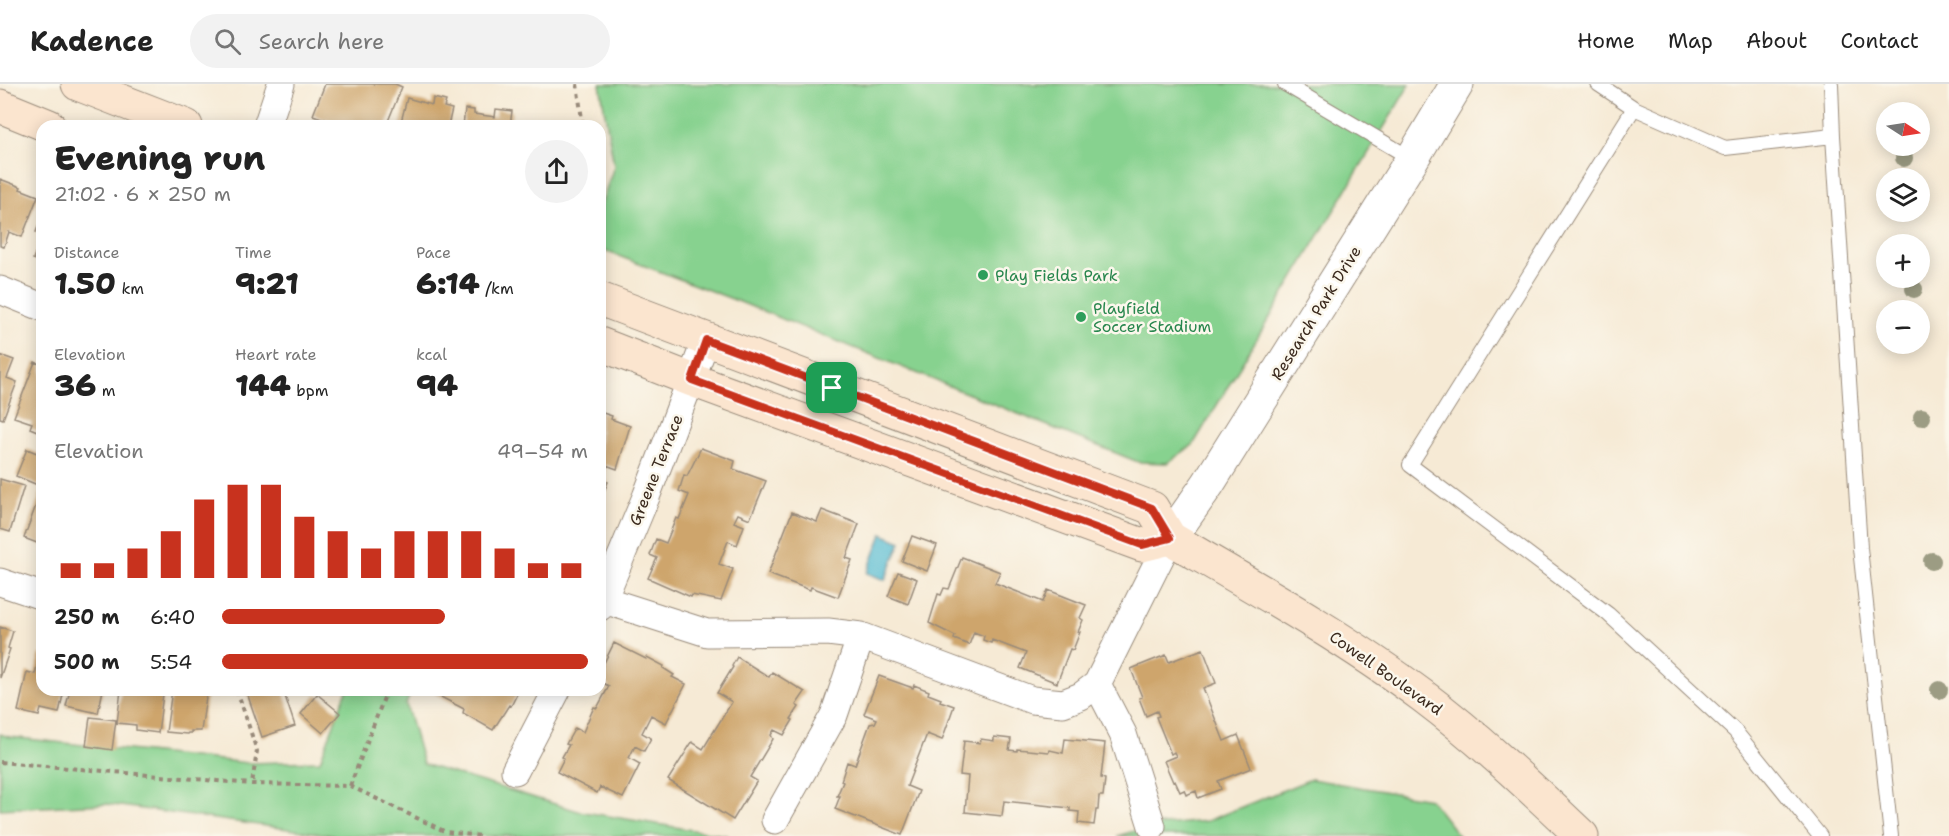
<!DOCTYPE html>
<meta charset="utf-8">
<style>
body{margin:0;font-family:"Shantell Sans",sans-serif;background:#f2f2f2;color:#222;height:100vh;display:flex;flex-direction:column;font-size:22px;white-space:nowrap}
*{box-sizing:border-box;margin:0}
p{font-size:20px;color:#767676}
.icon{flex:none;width:33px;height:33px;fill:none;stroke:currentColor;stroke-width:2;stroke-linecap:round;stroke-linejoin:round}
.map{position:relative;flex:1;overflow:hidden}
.panel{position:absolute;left:36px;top:36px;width:570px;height:576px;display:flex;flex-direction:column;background:#fff;border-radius:18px;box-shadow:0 3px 15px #0003}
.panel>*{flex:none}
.needle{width:39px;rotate:102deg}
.controls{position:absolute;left:1876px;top:18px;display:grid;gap:12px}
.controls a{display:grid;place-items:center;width:54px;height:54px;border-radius:50%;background:#fff;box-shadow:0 3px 15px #0003;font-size:30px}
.pin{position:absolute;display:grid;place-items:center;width:51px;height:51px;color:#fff;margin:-26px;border-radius:12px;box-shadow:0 3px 9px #0006}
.round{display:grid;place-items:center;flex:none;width:63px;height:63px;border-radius:32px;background:#f2f2f2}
.summary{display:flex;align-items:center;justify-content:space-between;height:102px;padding:0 18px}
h1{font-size:33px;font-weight:800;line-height:45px}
.stats{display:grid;grid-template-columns:repeat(3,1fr);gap:9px;height:102px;padding:6px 18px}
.stats div{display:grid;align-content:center}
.stats b{font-size:30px;font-weight:800}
.stats small{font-size:16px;font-weight:400}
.stats p{font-size:16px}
.chart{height:168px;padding:12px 18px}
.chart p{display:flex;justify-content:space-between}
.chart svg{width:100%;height:108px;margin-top:6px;stroke:#c8321e;stroke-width:6}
ul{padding:0 18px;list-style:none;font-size:20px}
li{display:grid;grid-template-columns:96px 72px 1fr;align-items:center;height:45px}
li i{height:15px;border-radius:8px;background:#c8321e}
header{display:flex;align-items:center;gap:36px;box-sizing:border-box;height:84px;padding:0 30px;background:#fff;border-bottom:2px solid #e0e0e0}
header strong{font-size:28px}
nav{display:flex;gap:33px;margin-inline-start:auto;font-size:21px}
.search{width:420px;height:54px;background:#f2f2f2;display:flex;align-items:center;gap:15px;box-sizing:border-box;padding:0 21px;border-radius:33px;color:#767676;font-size:22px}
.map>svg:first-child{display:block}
.green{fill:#87d28f;stroke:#617e56;stroke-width:1.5}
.water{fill:#54bbd2;stroke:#487278;stroke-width:1.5}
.building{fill:#cea56c}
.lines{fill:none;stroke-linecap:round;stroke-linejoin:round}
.service-casing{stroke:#988a7a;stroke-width:16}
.minor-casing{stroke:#988a7a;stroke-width:29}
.tertiary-casing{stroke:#988a7a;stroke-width:35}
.secondary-casing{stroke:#988a7a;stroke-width:35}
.path{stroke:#988a7a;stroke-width:4;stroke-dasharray:4.5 4.5;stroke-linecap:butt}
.service{stroke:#fff;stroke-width:14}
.minor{stroke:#fff;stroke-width:27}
.tertiary{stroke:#fff;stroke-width:33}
.secondary{stroke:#fbe5cf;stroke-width:33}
.tree{fill:#9c9c83}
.route-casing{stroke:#fff;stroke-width:12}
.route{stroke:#c8321e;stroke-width:8}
.leisure-dot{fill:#2e9e5b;stroke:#fbf7ec;stroke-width:2}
.labels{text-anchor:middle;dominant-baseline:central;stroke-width:5;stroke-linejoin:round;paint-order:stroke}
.leisure-label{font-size:16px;fill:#27864d;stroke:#fbf7ec;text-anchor:start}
.street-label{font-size:16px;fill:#3b2a1e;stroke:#fbf7ec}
</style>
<header>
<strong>Kadence</strong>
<div class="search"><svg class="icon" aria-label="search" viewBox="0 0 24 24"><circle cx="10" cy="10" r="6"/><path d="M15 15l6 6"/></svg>Search here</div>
<nav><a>Home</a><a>Map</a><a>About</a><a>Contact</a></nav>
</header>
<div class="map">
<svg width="1949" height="752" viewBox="0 0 1949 752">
<rect width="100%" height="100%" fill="#fbf7ec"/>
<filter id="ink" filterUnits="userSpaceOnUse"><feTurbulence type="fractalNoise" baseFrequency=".0167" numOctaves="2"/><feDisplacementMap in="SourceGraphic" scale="12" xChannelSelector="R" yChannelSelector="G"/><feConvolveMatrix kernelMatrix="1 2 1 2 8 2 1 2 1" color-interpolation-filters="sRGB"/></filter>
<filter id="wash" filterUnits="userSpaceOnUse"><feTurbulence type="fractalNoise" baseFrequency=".008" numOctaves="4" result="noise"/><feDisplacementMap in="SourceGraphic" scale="24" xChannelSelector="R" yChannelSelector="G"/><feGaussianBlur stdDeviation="1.35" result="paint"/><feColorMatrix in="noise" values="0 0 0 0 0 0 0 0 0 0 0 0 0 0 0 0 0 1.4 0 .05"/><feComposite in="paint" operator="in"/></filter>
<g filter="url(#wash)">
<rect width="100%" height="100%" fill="#f6ead5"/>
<path class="green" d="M600 0H1410L1193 361 1167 379 1138 378 740 218 600 165V124L614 82Z
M347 606H412L406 620 423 680 578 727 729 752H338L106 720 0 725V650L9 653 248 679 320 677Z
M1311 695 1430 715 1459 752H1117L1152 742 1207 737Z"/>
<path class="water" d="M882 450 901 458 885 496 867 489Z"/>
<g id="blocks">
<path class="building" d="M325 0H395L402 3 386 42H343L313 31Z
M407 14 432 21 433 14 446 17 444 23 452 25 448 42H400Z
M465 25 474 26V30L495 33 496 25 512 27 510 42H463Z
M0 95 21 103 20 105 38 112 22 153 9 148 4 163 0 162Z
M42 133V150L36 148Z
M42 152V178L33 175Z
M0 271 14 276 7 294 17 298 3 335 0 334Z
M35 278 42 281V349L30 344 32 339 14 333Z
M600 328 612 332 611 335 630 342 617 385 606 381 601 396 608 398 600 417Z
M701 364 735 377 733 385 766 397 750 435 738 430 734 438 744 442 737 461 728 457 719 480 733 485 721 517 692 511 691 513 648 494 657 474 650 471 656 455 666 459 676 434 679 435 689 411 679 407 684 391 687 392Z
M27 365 42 371V397L40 402 16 392Z
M0 395 24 402 10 448 0 445Z
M42 405V461L24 454Z
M822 426 859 440 846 474 852 476 838 513 811 503 810 506 768 490 792 428 817 438Z
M912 452 937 461 927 487 902 477Z
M962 473 1000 488 995 499 1043 518 1048 506 1086 521 1080 534 1083 536 1078 548H1080L1073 566 1070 565 1057 599 1020 584 1026 569 992 556 991 559 983 556 984 552 974 548 969 561 954 555 955 552 929 539 938 510 941 511 944 504 949 505Z
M898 488 917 495 908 520 888 512Z
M0 543 13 547 8 564 10 565 0 594Z
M614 559 646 575 647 573 664 582 663 584 674 591 672 593 686 600 666 639 651 631 642 649 651 654 644 667 635 662 629 674 640 680 623 714 600 703 597 709 557 688 564 674 562 673 569 661 566 660 575 644 583 648 594 623 597 624 609 602 600 598V587Z
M1203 565 1216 599 1203 604 1224 657 1238 651 1251 684 1218 697 1221 705 1198 714 1196 707 1186 711 1184 706 1180 708 1175 697 1173 698 1164 677 1176 672 1174 668 1171 670 1156 633 1159 632 1157 627 1146 632 1139 614 1142 613 1131 585 1166 571 1169 578Z
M40 570 42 571V606H64L59 629 41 625 39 632 18 627 27 588 35 590Z
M737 573 769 593 772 588 805 608 796 621 799 623 791 635 793 636 784 651 774 646 771 651 773 655 750 693 757 697 733 736 668 696 692 658 703 665 732 618 717 609 733 583 732 582Z
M879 592 913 604 914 601 929 607 928 610 941 615 940 617 954 622 942 656 927 650 907 702 919 707 902 751 835 725 840 712H837L843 698 841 697 847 678 855 681 870 640 875 639 877 635 864 630Z
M70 606H103L98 629 66 622Z
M121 606H153V609L163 610 158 649 136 646V641L117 639Z
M172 606H207L201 647H191V649H188L187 650 166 648Z
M246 606H283L295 642 262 653Z
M437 606H514L518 608 511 622 509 621 493 646 463 629 464 625 435 610Z
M317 610 340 629 323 649 301 630Z
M90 633 116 636 112 666 86 662Z
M994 653 1011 655 1009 666 1017 667V665L1049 668 1050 666 1063 669 1065 655 1105 659 1101 694 1105 695 1103 712H1099L1098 726H1096L1094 741 1078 739 1079 728 1070 727V724L1004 717 1002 732 965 728 968 692 960 691 964 657 980 659 981 655 994 657Z"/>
</g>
</g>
<g filter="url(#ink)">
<use href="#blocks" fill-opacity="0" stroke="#988a7a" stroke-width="1.5"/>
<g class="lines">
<defs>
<path id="service" d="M1285 0 1412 75
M1598 0 1634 24 1725 64 1833 52 1860 464 1891 752
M1831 0 1833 52
M1634 24 1410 381 1608 530 1735 647 1820 752"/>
<path id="minor" d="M267 42 281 0
M0 206 42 223
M0 498 42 512
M604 516 707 549 828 548 861 552 1032 616 1063 619 1081 612 1097 600 1170 454
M600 523 646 413 706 256
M1097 600 1123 650 1152 742
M515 687 557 606
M775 736 834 631 861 552"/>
<path id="tertiary" d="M1170 454 1208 400 1412 75 1457 0"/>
<path id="secondary" d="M78 0 186 42
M0 22 49 42
M600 215 1152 424 1170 454C1256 504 1344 553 1424 613 1480 655 1531 704 1582 752
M600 260 692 296 1142 461 1170 454"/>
</defs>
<use href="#service" class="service-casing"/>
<use href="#minor" class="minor-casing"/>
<use href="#tertiary" class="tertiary-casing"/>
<use href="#secondary" class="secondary-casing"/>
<path class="path" d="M577 0 583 42
M237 606 257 667 252 700
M0 678 252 700 350 702 446 748 481 752
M350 702 387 606"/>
<use href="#service" class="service"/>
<use href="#minor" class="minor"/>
<use href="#tertiary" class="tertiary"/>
<use href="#secondary" class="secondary"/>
</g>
<g class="tree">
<circle cx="1904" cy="74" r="9"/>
<circle cx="1914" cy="205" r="9"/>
<circle cx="1922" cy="333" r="9"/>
<circle cx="1932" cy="477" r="9"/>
<circle cx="1939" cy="606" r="9"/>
</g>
</g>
<g class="lines" filter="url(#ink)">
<defs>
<path id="route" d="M706 256 1152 424 1170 454 1142 461 692 296Z"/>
</defs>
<use href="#route" class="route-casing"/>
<use href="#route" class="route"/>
</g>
<g class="leisure-dot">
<circle cx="983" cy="191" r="6"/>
<circle cx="1081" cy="233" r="6"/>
</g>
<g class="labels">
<g class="leisure-label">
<text x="995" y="191">Play Fields Park</text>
<text x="1093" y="224">Playfield<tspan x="1093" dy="18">Soccer Stadium</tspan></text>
</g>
<g class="street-label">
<text transform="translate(1316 229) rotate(-58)">Research Park Drive</text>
<text transform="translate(656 386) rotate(-68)">Greene Terrace</text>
<text transform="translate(1386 589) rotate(35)">Cowell Boulevard</text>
</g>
</g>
</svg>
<div class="controls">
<a><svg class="needle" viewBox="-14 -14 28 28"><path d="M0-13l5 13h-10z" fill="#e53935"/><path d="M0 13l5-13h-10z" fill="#767676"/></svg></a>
<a><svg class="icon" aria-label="layers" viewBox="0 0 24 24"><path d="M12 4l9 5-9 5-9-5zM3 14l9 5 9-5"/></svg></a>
<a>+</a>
<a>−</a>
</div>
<div class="pin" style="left:832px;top:304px;background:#1e9e55"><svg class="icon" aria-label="arrive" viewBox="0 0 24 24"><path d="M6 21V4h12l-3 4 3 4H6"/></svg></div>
<section class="panel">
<div class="summary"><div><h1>Evening run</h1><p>21:02 · 6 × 250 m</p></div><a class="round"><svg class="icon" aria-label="share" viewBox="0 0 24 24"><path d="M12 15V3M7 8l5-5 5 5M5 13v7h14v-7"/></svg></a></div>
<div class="stats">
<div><p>Distance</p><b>1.50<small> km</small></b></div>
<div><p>Time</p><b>9:21</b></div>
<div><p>Pace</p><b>6:14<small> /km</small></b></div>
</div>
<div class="stats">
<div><p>Elevation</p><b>36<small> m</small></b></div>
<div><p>Heart rate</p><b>144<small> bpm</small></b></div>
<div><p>kcal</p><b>94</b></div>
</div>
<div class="chart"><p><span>Elevation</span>49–54 m</p>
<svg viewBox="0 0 160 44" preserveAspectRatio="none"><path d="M5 44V38M15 44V38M25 44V32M35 44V25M45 44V12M55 44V6M65 44V6M75 44V19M85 44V25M95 44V32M105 44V25M115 44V25M125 44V25M135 44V32M145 44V38M155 44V38"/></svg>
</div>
<ul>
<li><b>250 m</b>6:40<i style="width:61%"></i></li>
<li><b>500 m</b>5:54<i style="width:100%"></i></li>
</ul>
</section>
</div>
